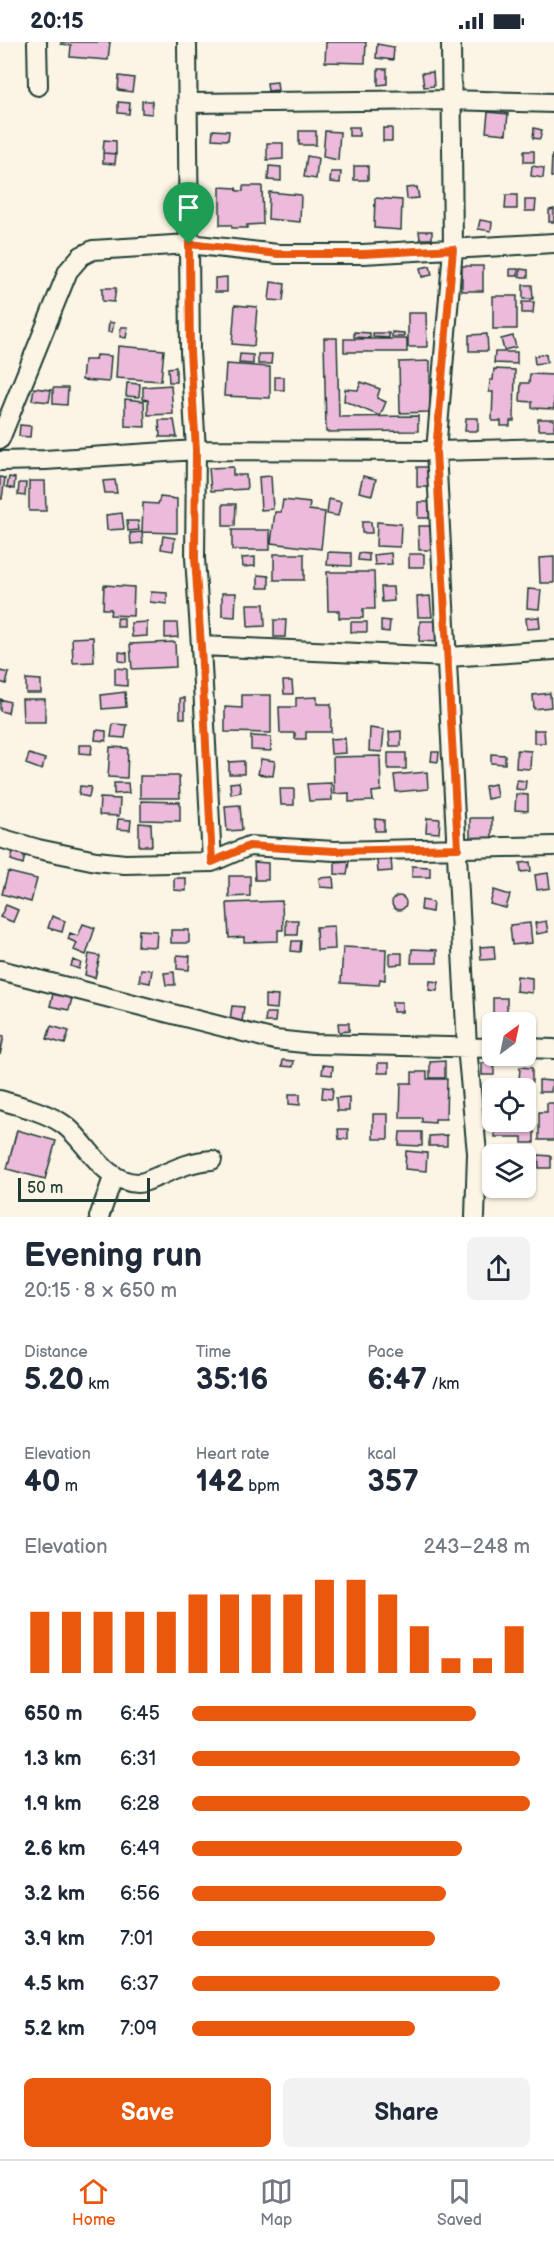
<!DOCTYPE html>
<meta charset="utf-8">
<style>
body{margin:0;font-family:"Balsamiq Sans",sans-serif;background:#f2f2f3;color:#1f2937;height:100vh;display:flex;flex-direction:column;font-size:22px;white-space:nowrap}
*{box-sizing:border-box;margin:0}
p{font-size:20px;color:#747a83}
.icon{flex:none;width:33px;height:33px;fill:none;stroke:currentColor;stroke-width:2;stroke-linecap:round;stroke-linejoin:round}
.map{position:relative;height:1175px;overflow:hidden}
.details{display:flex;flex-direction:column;background:#fff;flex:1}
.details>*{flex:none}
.needle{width:39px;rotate:33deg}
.tools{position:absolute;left:482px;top:970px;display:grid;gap:12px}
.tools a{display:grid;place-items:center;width:54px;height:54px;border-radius:9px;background:#fff;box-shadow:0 2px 4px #0004;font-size:30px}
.scale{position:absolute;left:18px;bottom:15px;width:132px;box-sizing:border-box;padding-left:6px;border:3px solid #1f3d34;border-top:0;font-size:16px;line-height:21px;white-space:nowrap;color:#1f3d34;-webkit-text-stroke:4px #fcf5e5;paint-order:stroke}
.pin{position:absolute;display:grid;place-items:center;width:51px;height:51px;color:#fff;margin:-62px -26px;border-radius:50% 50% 50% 0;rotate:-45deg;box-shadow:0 0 6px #0007}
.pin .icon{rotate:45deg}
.round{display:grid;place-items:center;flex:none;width:63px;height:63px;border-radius:9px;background:#f2f2f3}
.head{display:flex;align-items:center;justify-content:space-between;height:102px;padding:0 24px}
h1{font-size:33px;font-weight:700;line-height:45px}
.stats{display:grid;grid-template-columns:repeat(3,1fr);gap:9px;height:102px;padding:6px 24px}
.stats div{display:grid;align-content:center}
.stats b{font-size:30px;font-weight:700}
.stats small{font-size:16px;font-weight:400}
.stats p{font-size:16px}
.chart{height:168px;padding:12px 24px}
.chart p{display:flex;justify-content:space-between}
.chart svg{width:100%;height:108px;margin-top:6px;stroke:#ea580c;stroke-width:6}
.primary-button{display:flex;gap:12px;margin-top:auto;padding:12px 24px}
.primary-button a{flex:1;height:69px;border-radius:9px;background:#ea580c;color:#fff;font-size:24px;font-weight:700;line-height:69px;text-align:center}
.primary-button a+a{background:#f2f2f3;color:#1f2937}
ul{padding:0 24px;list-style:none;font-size:20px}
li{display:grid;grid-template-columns:96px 72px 1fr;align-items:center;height:45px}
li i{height:15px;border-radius:8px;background:#ea580c}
.status{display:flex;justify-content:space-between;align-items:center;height:42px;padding:0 30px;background:#fff;direction:ltr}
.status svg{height:16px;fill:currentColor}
.menu{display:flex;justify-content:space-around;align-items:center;height:84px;border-top:2px solid #e0e1e3;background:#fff;font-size:16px;color:#747a83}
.menu a{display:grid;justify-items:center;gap:3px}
.menu .on{color:#ea580c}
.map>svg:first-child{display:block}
.building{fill:#ecbada;stroke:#1f3d34;stroke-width:1.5}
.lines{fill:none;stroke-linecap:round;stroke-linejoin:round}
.minor-casing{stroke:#1f3d34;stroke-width:22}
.minor{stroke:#fcf5e5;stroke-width:18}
.route-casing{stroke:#fff;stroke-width:12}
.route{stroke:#ea580c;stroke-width:8}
</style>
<div class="status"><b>20:15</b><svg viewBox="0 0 49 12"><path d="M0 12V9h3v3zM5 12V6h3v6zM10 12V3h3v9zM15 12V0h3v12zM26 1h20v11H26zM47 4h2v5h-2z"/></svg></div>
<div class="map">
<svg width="554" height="1175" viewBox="0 0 554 1175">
<rect width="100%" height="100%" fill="#fcf5e5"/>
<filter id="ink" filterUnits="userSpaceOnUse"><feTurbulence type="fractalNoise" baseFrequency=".0167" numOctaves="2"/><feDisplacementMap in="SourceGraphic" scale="12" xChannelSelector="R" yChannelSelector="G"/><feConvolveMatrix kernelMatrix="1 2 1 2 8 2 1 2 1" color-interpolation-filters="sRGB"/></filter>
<g filter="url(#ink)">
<path class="building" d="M61 0H110L108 18 70 15 71 3 61 2Z
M326 0H366L365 21 325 20Z
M377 2 394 5 393 18 376 16Z
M378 27H387V42L378 43Z
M433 30 434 44 424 45 422 31Z
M119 34 134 36 132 50 118 48Z
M277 40 278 48 268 49 267 41Z
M142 59H152V72L142 71Z
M118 60 130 61 129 72 118 71Z
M488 70 508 72 506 92 486 90Z
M349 85H359V94H349Z
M383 86H392V99H383Z
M534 86 542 88 540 97 533 96Z
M213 88 229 89 228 98 212 97Z
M299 89H316V103H299Z
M325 89 340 90 338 118 323 115Z
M104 98 116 99V112L103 111Z
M267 101H283V117L267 118Z
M524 109H534V120H524Z
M103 111 116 112 115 122 103 121Z
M552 113H554V135H551Z
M307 114 318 116 316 137 304 135Z
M269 124 281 125V139L268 138Z
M354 124H368V138H354Z
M532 124 544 126 543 136 531 134Z
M331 130H341L340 141 330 140Z
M243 144H262L263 182 247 183V186H232L231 183H220V145L236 146 237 149H243Z
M417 145 419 156 407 157 406 146Z
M269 150 301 153 300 180 268 177Z
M506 153H517V167H505Z
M375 156 402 158 401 188 374 186Z
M525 158H536L535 169H525Z
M554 167V180H549V168Z
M480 178 492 180 491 189 478 187Z
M419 189H432V197H420Z
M430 224 432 233 422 235 420 226Z
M462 224H483V249H462Z
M510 227H518V234H510Z
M520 227 528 228V235H520Z
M227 235V250H215V236Z
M271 240 285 242 283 259 269 258Z
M523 243H532L533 257H523Z
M102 246H116L114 260 102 259Z
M493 254H517V287H493Z
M522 260H534L533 271H522Z
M235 263 257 265 254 304 232 302Z
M408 271H426L427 305H408Z
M109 280 114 281 112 290H108Z
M121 285H128L126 296 120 295Z
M354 290 370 291V296L354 295Z
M392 290 404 291V295H392Z
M373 291H389V296L373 295Z
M487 292 488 309H469V293Z
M513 294 516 305 504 308 501 297Z
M324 296H337L339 375 418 374V389L326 390Z
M344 297H407V310H344Z
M118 304 164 308 161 339 116 336Z
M495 310H517V322L494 321Z
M240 312 253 313V322L239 321Z
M258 312H272L271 322H258Z
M546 312 547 320 535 322 534 314Z
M96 313 111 314 109 340 82 338 84 318H95Z
M430 319V370L400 371 399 320Z
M226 322 270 325V356L224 354Z
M176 325V340H169L168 326Z
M494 327 515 328 514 379H510V384H501V379H492L493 350H489L490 338H493Z
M530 332 554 333V367L532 366V360L520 359 521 341H529Z
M275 335H284V348H275Z
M361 340 380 347 377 356 386 360 380 374 344 359 345 347 358 348Z
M127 341 140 342 139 355 126 354Z
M171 343 173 372 148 373V358L143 357V345Z
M34 346 51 348 49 360 32 358Z
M53 346H68L67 363 53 362Z
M125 357 144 359 145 385 125 384Z
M466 376H478V389H465Z
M538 377H554V388H538Z
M159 378H174L177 395H160Z
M20 383 31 384 30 395 19 394Z
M233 425V433H246L247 447 211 449 209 426Z
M417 425H434L433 445H417Z
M271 434 273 467 261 468 259 435Z
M363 434 376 437 372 453 359 450Z
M0 435 5 436 2 457H0Z
M9 435 15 436 14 447 7 445Z
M115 438 117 451H105L103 439Z
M29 439H45L46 469H29Z
M19 441H26L25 454 18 453Z
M160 455 177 457V491L142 490 143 461 158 462Z
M329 457 341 460 338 474 327 472Z
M283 458 310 461 309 468 325 470 321 507 271 501 275 470H281Z
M418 460H432V476H418Z
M223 462H236L235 484H223Z
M122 471 124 487 107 488 106 473Z
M127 479H138L139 488 128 489Z
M362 480H371L372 491H362Z
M377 480 401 482 400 505 376 504Z
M418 484H431V508H419Z
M232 488H270V508H232Z
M142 490 143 501 131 502 130 491Z
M163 494 175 496 173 509 161 507Z
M328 510 351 511V524L327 523Z
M359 511 369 512V519L358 518Z
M391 511 392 522 375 523 374 513Z
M274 512H304V538H274Z
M409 512H424V525H409Z
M255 515V524L243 525 242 516Z
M554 515V541H540L539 516Z
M327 530H374L375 567H363V576H339V569H328Z
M258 533 269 534V546H258Z
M104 543 134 545 133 574 110 573 111 567H103Z
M381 545H393L394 559 382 560Z
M528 547 541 548 539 567 527 566Z
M151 550 167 551V562L150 560Z
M222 551H236L235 575 222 574Z
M430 554 432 575H418L417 555Z
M247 562H264L265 584 248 585Z
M539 575 540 586 527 587 526 576Z
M117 576H124V585H117Z
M274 578H286L285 595H274Z
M381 578 390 579 389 590 381 589Z
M420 579H440L439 600 419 599Z
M147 580V594L132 595 131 581Z
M351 580H367V590H351Z
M165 581H177L178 595 165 596Z
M93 595 94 620 73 621 72 596Z
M175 600 176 625 132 627 130 602Z
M119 610 127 611V620L119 619Z
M115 626 127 627V644L115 643Z
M0 629 9 631 6 642 0 640Z
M26 637 41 638V651H26Z
M283 639H292L293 652H284Z
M125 650 126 665 102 667 101 653Z
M550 651 551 665 534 667 533 653Z
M242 653H271V691L225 690V665L242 666Z
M317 655V662H331V690H306V697H295V691H280L279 665H296V656Z
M180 656H185V676H180Z
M0 657 10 660 8 671 0 669Z
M22 657H45V680H23Z
M113 682 127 683 125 696 111 695Z
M370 686 384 688 382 710 369 709Z
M96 688 106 689V699L95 698Z
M534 688H544L545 701H534Z
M401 689V704H390L389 690Z
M251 694 271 695V709L251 708Z
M345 696 346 711 331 712 330 697Z
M79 703H92L91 712 79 711Z
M110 705 128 706 127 736 108 735Z
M517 708 531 709 530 727 516 726Z
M432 710H439L438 720 431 719Z
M388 711H406V727H388Z
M29 712 45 717 42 728 26 722Z
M491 712 505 713V722L491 721Z
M380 714 381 749 372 750 373 759 349 760V751L334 752 333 715Z
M261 717 275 719 273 734 258 732Z
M244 719V732H229V720Z
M427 730 428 747 396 750 394 733Z
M140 734H179L180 756H140Z
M517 738 526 739 525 748 516 747Z
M239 740 241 750 231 752 230 741Z
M114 741H128L129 751 114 752Z
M331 741 332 758 309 759 307 742Z
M495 742 497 755 487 757 485 744Z
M80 744 91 745 89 755 79 753Z
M280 747H294V763H281Z
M516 752 528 753V769L515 768Z
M100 756 120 757 119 774 99 773Z
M141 759 180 760V779L141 778Z
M240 763 242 788 227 789 225 764Z
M427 776 440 777 439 791 426 790Z
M470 776H492V796H470Z
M118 777 131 778 130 788 117 787Z
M375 777 384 778V789H375Z
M139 781 151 782 152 804H139Z
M13 810 25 813 23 822 11 818Z
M391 816 392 829 378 830 377 818Z
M349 819 347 833 335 832V820Z
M254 820 268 821V838H255Z
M530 820 531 829 521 830 520 821Z
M412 824 430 825V835H412Z
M8 830 37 837 31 860 2 852Z
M548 831 550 846 537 848 535 833Z
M229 834H250V854L229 855Z
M333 835 334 846 320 845 319 836Z
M174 836H186V849L174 848Z
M494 848 510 853 506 866 490 862Z
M392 861a7 7 0 1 1 14 0a7 7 0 1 1-14 0Z
M422 858 433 860 432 870 421 868Z
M282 859 283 888H278V899L244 900V895L229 896 227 861Z
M6 863 18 868 13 880 0 875Z
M52 874 65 879 62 890 48 886Z
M286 878H298L297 893H286Z
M546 879 548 890 537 892 535 881Z
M530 881 532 901 512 903 510 883Z
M83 882 95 886 86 913 74 908 77 901 68 897 70 891 78 894Z
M334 884 335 907 317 908 316 885Z
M139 888 157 889 156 905 138 904Z
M171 888H189V901H171Z
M292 899H301L300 910 291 909Z
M494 904 495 917 481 918 480 905Z
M343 905 386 907 385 938 380 937 379 943 341 941Z
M412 907 437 908V921H411Z
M390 911H402V922L390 923Z
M89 912 100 914 95 936 85 933Z
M177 913 190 914 189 928 177 927Z
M73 918 81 921 79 927 71 924Z
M141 927 152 928 150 941 139 939Z
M174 930 175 943H166L164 931Z
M517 934 532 936V951L516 949Z
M430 939 439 940 437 949 429 948Z
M53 952 72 956 69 968 50 964Z
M265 953 278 954 277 967 265 966Z
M493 956H507V975H493Z
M392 960H402V970H393Z
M232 964 244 965 242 980 230 978Z
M266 971H276L275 980H265Z
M338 981H349V989L339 990Z
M51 984 69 989 65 1002 47 997Z
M0 993 4 994 0 1013Z
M283 1018 294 1019 293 1025 282 1024Z
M445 1019V1036H430V1020Z
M378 1021H389V1031H378Z
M482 1021H494V1033H482Z
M323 1023 333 1024 332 1033 322 1032Z
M520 1025 532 1026V1040L519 1039Z
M412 1030H427V1037H447L446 1077H435V1081L422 1080V1076H400L401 1041H412Z
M539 1038 552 1039 551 1050H539Z
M323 1045 333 1046 332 1057 322 1056Z
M480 1047H494H492V1060L480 1061Z
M289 1052H300V1063L289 1062Z
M349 1055V1069H337L336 1056Z
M547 1061H554V1098H539V1070H547Z
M525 1065H534V1101H522V1095H495V1080H525Z
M373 1072H388V1097H373Z
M338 1087H348V1097H339Z
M17 1088 56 1099 45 1137 7 1127Z
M400 1090H422V1104L399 1103Z
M447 1093V1104H429V1094Z
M406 1109 427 1111 426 1129 405 1127Z
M538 1113 551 1114V1126H539Z"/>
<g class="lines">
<defs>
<path id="minor" d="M37 0 38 44
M187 0 190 309 196 408 195 516 201 604 212 820
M451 0 453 207 436 409 467 1005 477 1111 475 1175
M188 61 450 58 554 61
M0 397 68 229 81 214 93 208 189 202 278 212H363L554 201
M0 419 45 418 196 408 436 409 554 406
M201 604 448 615 554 608
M0 796 38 807 96 819 125 822 212 820 249 804 335 809 554 804
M0 928 275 998 313 1002 492 1006
M525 1006 554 1007
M0 1058C20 1064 42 1069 60 1080 87 1096 100 1140 138 1141 145 1141 153 1136 159 1134 177 1126 193 1119 212 1118
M99 1175 114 1133"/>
</defs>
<use href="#minor" class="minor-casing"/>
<use href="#minor" class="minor"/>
</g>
</g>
<g class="lines" filter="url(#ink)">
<defs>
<path id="route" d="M189 202 278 212H363L453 207 436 409 458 806 335 809 249 804 212 820 201 604 195 516 196 408 190 309Z"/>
</defs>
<use href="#route" class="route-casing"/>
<use href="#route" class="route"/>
</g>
</svg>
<div class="tools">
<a><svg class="needle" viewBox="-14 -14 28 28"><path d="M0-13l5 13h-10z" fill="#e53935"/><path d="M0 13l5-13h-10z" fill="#747a83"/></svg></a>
<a><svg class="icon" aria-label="locate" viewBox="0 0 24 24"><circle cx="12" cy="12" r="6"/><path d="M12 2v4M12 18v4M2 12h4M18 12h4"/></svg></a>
<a><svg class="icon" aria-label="layers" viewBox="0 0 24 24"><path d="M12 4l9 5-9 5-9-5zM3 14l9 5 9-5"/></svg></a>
</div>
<div class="scale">50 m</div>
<div class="pin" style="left:189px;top:202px;background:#1e9e55"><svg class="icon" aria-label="arrive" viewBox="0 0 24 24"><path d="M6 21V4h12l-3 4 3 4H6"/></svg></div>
</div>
<section class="details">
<div class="head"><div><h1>Evening run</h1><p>20:15 · 8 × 650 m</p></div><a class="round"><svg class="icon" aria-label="share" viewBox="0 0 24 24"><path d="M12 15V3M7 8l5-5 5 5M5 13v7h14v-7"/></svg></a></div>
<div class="stats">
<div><p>Distance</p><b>5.20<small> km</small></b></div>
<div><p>Time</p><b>35:16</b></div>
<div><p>Pace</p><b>6:47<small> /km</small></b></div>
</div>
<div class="stats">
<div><p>Elevation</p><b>40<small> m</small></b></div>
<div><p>Heart rate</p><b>142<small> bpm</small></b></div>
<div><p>kcal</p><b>357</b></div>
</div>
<div class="chart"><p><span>Elevation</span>243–248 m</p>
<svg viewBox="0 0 160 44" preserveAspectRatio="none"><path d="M5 44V19M15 44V19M25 44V19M35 44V19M45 44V19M55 44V12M65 44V12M75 44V12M85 44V12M95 44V6M105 44V6M115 44V12M125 44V25M135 44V38M145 44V38M155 44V25"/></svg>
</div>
<ul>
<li><b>650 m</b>6:45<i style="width:84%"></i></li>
<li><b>1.3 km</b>6:31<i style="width:97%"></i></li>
<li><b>1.9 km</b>6:28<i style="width:100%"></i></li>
<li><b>2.6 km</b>6:49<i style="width:80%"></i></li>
<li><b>3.2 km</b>6:56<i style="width:75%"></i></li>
<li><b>3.9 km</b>7:01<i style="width:72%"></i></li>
<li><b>4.5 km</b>6:37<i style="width:91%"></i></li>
<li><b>5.2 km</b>7:09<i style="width:66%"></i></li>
</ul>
<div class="primary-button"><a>Save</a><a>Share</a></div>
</section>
<nav class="menu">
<a class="on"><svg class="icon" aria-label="home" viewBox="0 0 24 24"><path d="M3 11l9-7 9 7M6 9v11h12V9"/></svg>Home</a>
<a><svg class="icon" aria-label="map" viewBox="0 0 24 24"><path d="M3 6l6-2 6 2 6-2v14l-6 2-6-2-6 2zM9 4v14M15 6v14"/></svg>Map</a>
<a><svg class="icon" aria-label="saved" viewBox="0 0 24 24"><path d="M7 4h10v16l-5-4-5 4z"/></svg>Saved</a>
</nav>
